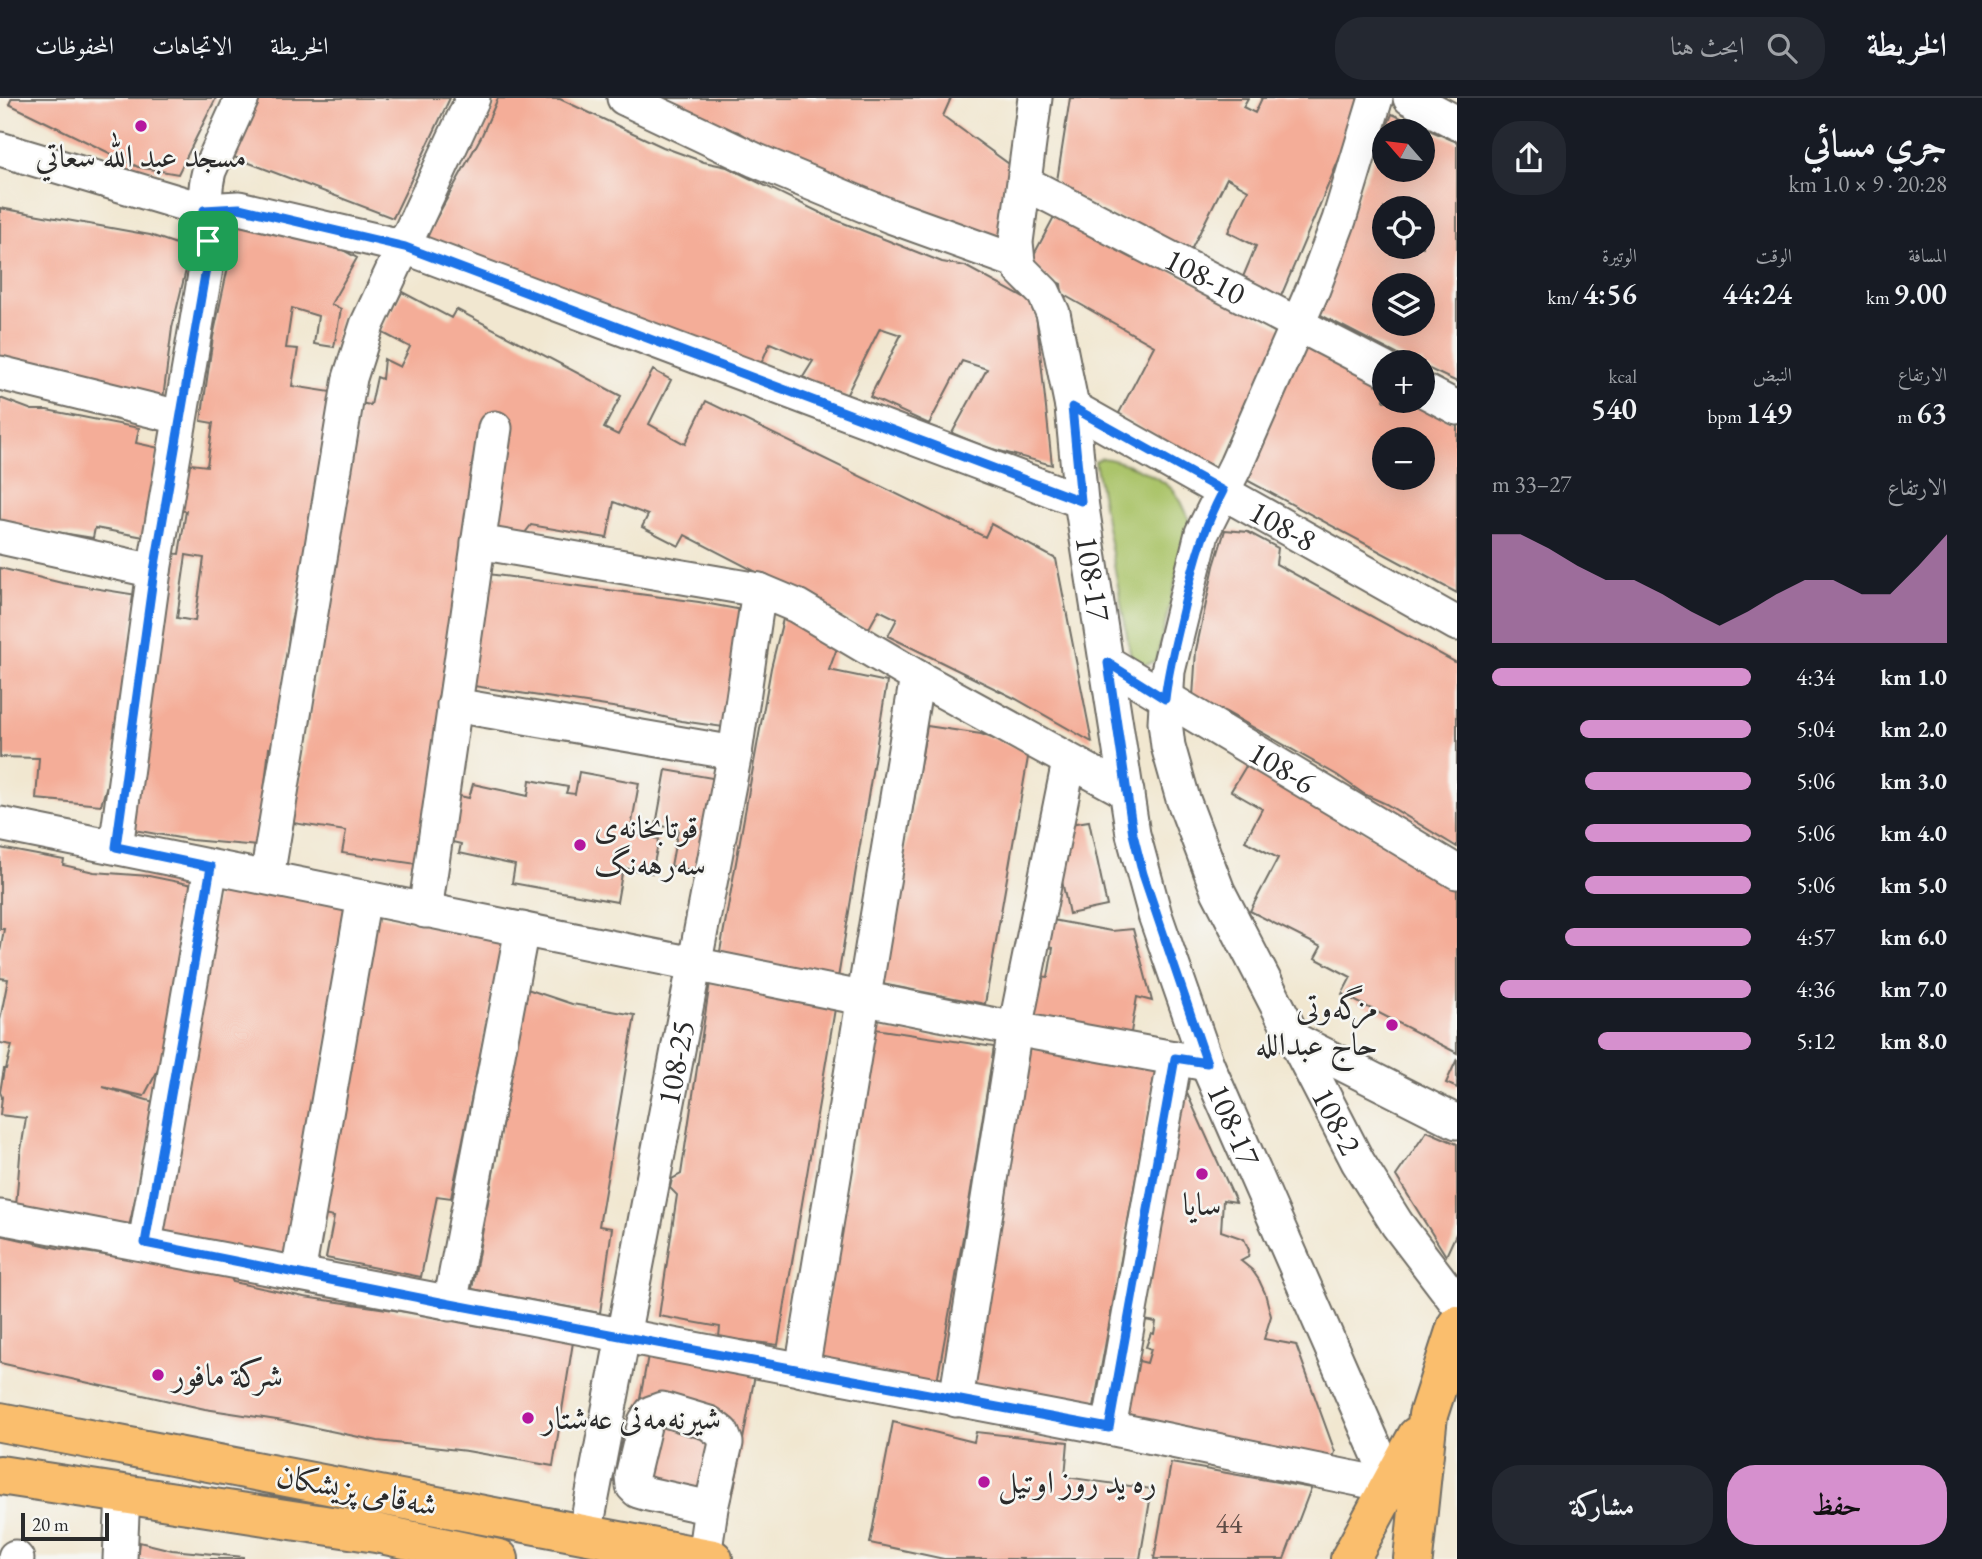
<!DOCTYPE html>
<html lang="ar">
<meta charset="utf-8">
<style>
body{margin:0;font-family:"EB Garamond",Amiri,serif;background:#242831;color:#f1f3f6;direction:rtl;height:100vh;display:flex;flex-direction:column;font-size:26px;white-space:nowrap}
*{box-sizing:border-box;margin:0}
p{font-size:23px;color:#9ea1a6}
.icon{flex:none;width:38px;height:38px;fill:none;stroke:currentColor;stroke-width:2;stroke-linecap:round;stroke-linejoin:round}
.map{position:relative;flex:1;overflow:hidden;direction:ltr}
.details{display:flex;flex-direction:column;background:#171b24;width:525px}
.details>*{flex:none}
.needle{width:46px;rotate:298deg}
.controls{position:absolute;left:1372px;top:21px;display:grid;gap:14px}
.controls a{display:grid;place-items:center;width:63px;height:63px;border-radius:50%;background:#171b24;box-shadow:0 7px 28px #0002;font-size:35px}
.scale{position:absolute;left:21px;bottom:18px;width:88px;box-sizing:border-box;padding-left:7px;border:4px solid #2b2b2b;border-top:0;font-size:19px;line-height:24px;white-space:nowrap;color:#2b2b2b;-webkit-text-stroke:5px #f6f6f2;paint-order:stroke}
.pin{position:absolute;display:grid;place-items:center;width:60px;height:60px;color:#fff;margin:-30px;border-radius:14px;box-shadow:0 4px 10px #0006}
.round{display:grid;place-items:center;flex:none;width:74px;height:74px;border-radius:28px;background:#242831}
.summary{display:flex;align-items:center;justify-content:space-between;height:119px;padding:0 35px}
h1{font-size:38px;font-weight:600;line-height:52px}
.stats{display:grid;grid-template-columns:repeat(3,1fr);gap:10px;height:119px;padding:7px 35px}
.stats div{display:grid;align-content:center}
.stats b{font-size:30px;font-weight:600}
.stats small{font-size:19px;font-weight:400}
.stats p{font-size:19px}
.chart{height:196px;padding:14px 35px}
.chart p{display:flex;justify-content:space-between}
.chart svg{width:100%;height:126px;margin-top:7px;fill:#d690ce;opacity:.7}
.action{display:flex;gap:14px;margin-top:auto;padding:14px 35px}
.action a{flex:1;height:80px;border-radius:28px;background:#d690ce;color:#111;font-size:28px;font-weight:600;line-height:80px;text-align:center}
.action a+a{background:#242831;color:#f1f3f6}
ul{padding:0 35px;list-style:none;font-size:23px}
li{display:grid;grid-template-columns:112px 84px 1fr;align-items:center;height:52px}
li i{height:18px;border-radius:9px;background:#d690ce}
header{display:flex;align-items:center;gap:42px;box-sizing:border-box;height:98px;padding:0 35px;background:#171b24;border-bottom:2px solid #363941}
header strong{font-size:33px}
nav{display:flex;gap:38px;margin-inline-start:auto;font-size:24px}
.search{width:490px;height:63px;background:#242831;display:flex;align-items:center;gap:18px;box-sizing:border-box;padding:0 24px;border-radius:28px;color:#9ea1a6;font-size:26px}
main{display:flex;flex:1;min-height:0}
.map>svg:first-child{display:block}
.green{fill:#abc46a;stroke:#6b784a;stroke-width:2}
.building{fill:#f4ad98;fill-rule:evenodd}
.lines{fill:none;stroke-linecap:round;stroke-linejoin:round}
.minor-casing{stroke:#706d65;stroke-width:37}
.major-casing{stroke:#706d65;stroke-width:42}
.minor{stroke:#fff;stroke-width:33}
.major{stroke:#fabe6d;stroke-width:38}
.route-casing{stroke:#fff;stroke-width:14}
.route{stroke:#1a73e8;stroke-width:9}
.poi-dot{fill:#b5179e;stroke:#f6f6f2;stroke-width:2.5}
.labels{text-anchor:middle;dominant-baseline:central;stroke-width:5;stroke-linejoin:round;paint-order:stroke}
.number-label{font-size:28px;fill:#5d4c46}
.poi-label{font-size:32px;fill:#2b2b2b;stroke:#f6f6f2;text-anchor:start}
.street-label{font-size:32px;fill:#2b2b2b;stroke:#f6f6f2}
</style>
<header>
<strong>الخريطة</strong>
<div class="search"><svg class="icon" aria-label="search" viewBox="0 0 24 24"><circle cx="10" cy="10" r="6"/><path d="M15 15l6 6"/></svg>ابحث هنا</div>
<nav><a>الخريطة</a><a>الاتجاهات</a><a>المحفوظات</a></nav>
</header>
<main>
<section class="details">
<div class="summary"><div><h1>جري مسائي</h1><p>20:28 · 9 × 1.0 km</p></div><a class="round"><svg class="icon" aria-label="share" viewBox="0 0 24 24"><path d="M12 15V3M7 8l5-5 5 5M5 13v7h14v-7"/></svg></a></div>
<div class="stats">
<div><p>المسافة</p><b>9.00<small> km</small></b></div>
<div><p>الوقت</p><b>44:24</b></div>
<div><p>الوتيرة</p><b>4:56<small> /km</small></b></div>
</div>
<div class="stats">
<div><p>الارتفاع</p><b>63<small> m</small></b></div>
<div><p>النبض</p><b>149<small> bpm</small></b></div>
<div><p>kcal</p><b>540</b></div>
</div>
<div class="chart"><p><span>الارتفاع</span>27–33 m</p>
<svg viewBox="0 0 160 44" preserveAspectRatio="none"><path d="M0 44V6L10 6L20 11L30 17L40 22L50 22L60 27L70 33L80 38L90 33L100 27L110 22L120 22L130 27L140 27L150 17L160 6V44z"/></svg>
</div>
<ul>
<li><b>1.0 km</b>4:34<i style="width:100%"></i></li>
<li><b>2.0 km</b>5:04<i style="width:66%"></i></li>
<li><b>3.0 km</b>5:06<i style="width:64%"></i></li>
<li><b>4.0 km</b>5:06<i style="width:64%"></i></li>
<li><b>5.0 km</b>5:06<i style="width:64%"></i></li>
<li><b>6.0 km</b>4:57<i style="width:72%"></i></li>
<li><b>7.0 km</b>4:36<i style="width:97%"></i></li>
<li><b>8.0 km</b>5:12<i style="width:59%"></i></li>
</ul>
<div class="action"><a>حفظ</a><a>مشاركة</a></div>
</section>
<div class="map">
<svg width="1457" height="1461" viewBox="0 0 1457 1461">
<rect width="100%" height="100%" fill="#f6f6f2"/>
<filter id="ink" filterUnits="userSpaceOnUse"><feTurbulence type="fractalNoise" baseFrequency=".0143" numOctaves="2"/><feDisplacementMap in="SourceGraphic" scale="14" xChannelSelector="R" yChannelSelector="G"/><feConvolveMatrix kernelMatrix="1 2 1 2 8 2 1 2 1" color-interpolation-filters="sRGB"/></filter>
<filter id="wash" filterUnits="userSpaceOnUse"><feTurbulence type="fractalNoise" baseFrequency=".00686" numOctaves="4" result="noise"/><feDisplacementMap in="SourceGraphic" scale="28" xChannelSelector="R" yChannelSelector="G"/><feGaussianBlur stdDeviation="1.57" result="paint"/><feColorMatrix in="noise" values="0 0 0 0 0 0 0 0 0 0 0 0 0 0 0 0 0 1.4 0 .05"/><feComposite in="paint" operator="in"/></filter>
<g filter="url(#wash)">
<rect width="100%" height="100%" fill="#f1e7d0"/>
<path class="green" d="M1101 360C1120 361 1158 378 1172 391 1181 400 1186 413 1190 425L1156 563 1143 567 1131 559 1095 363Z"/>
<g id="blocks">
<path class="building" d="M12 0H216L178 76 138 69 9 6Z
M252 0H450L393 120 226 56Z
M498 0 560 1 663 49 704 64 727 69 831 120 942 164 965 168 1035 206 1052 367 985 349 952 335 987 271 962 263 929 326 870 299 901 237 880 230 845 300 803 279 813 263 770 245 757 275 539 192 458 149 452 159 422 146 482 37Z
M644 0H951L943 18 1020 74 999 147 828 74 768 52 739 34 707 27Z
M1070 0H1248L1243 9 1255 15 1262 0H1365L1279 203 1240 186 1256 148 1228 134 1248 92 1227 80 1190 154 1056 89Z
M1392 16 1457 44V284L1423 268V264H1414L1406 261 1311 212 1384 35V72H1423V33H1385ZM1384 110H1423V149H1384ZM1384 187H1423V226H1384Z
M0 110 150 137 191 151 172 230 162 309 0 271Z
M1057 113 1285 232 1216 370 1191 357 1187 364 1163 352 1168 344 1118 317 1154 248 1062 196 1061 186 1048 180 1030 164Z
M235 114 314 136 357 160 331 206 341 211 334 249 314 246 318 218 292 210 286 250 298 251 292 288 331 294 302 477 291 523 275 651 269 650 258 748 191 742 128 731 168 455 179 456 186 413 176 412 183 365 207 368 213 325 201 323 213 239 228 169 212 160ZM186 457 204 460 195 523 177 520Z
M402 194 451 220 456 211 621 298 604 330 618 337 653 272 671 282 649 326 685 346 706 303 985 439 991 426 1056 461 1092 644 1016 601 888 538 897 521 879 512 868 532 685 437 679 448 642 429 648 417 614 404 607 440 531 427 524 436 494 434 416 766 342 755 346 733 293 725 346 395 359 305 371 307 377 279 382 281 384 261 400 269 410 249 381 234Z
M1302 242 1384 286V303H1415L1457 326V495L1241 379ZM1384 341H1423V380H1384Z
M0 300 32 312H47L139 330 136 345 159 350 144 439 95 430 93 440 0 425Z
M1225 432 1248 434 1278 450 1276 466 1457 565V749L1386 706 1364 696 1337 677 1226 614 1193 599 1196 552 1214 468Z
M0 470 62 485 137 497 113 667 101 707 36 701 39 660 0 659Z
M488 476 699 504 753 514 730 630 681 623 639 613 467 587Z
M784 517 840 542 829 572 887 584 838 880 719 859 771 570Z
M927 628 981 636 1029 654 985 906 882 886Z
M1246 668 1457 784V955L1342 896 1351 879 1315 860 1321 849 1250 813 1278 760 1245 743 1262 711 1231 693Z
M666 672 718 681 702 774 671 768 678 731 656 727Z
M579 674 639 685 630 736 659 741 652 775 623 770 617 804 512 785 515 767 459 755 461 746 444 742 455 697 469 700 473 686 528 698 530 682 568 689 566 695 575 696Z
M1089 723 1107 808 1069 816 1058 764 1063 727Z
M0 750 64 762 63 767 94 774 149 778 193 787 165 959 144 998 103 989 157 1005 128 1133 16 1108 20 1058 26 1020 0 1017 2 999 0 994 4 971H6L12 947 0 945V922L8 881 0 880V854L4 831H0Z
M219 781 347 807 337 855 336 898 286 1170 151 1141Z
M373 816 504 841 451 1100 437 1098 421 1179 326 1160 334 1119 317 1116Z
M1047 821 1111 833 1133 831 1152 903 1137 899 1130 940 1030 919 1038 878 1048 879 1053 850 1042 848Z
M710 884 836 905 778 1247 719 1239 720 1229 659 1218 677 1097 670 1090 672 1081 681 1076Z
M527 891 572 906 635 917 599 1128 612 1130 600 1215 472 1191Z
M875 931 994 949 967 1117 936 1289 817 1264Z
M1027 949 1156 970 1093 1314 965 1290Z
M1457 961V990L1446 985Z
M1178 991 1186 993 1236 1104 1223 1102 1221 1133 1244 1141 1249 1152 1248 1159 1241 1163 1252 1172 1259 1182 1265 1195 1271 1218 1264 1241 1296 1247 1335 1354 1329 1370 1125 1324 1135 1262 1147 1265 1151 1251 1146 1249 1151 1235 1154 1236 1156 1224 1144 1222Z
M1427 1033 1457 1046V1134L1446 1158 1396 1078Z
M0 1137 57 1150 228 1175 233 1184 304 1199 574 1238 553 1368 467 1353 378 1343 283 1323 205 1311 0 1265Z
M649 1252 756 1271 732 1401 625 1382Z
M893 1324 974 1344 976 1334 1068 1344 1065 1379 1152 1391 1140 1461H944L870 1445Z
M1171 1365 1311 1390 1284 1461H1154Z
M139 1444 172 1452 243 1459V1461H137Z"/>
</g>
</g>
<g filter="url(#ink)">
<use href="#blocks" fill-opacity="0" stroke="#706d65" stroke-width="2"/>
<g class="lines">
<defs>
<g id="minor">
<path d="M624 0 755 62 890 118 1018 164"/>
<path id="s1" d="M1035 0 1016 144 1018 164 1021 172 1044 195 1053 215 1072 309 1081 403 1133 736 1155 817 1207 966 1392 1388"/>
<path id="s2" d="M1376 0 1339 122 1313 191 1236 367 1202 435 1168 573 1165 624 1168 648 1183 701 1218 793 1358 1064 1397 1126 1457 1205"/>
<path d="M1410 0 1457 25"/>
<path d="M0 51 204 112 239 110 405 149 1081 403"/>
<path id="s3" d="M1025 85 1384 271"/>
<path d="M0 275 179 319"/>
<path d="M1423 292 1457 310"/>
<path id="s4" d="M1072 309 1457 526"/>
<path d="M0 439 154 473"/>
<path d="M478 444 759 492 797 508 917 579 1127 694"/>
<path id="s5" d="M1108 565 1457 774"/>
<path d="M454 607 735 655"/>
<path d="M0 726 1015 931 1207 966"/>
<path d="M116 749 154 473 208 159C209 129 201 103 209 73L242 0"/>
<path d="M267 779 350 280 367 227 473 0"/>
<path d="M425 813 495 330"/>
<path d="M1293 941 1457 1024"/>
<path d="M0 1119 1109 1330 1392 1388"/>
<path d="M145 1145 211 769"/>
<path d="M298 1176 364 799"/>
<path d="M450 1206 522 831"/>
<path d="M802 1272 917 579"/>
<path d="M956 1302 1015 931 1069 664"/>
<path d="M1109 1330 1175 960"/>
<path id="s6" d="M585 1436 735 655 759 492"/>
<path d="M15 1459 17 1461"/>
<path d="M704 1459 711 1410 726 1345 722 1335 709 1325 662 1311 651 1315 645 1324 632 1378 633 1388 638 1393 648 1396 711 1410"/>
<path d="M120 1461 123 1396"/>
</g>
<path id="major" d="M0 1324 713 1461
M0 1377 376 1435 499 1461
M1350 1461 1417 1338
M1413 1461 1428 1317 1457 1227"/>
</defs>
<use href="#minor" class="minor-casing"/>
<use href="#major" class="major-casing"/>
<use href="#minor" class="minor"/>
<use href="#major" class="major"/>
</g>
</g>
<g class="lines" filter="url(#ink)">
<defs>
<path id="route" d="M239 110 405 149 1081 403 1072 309 1223 393C1200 437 1192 474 1181 521 1175 548 1168 573 1165 601L1108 565 1133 736 1143 776 1207 965 1175 960 1109 1330 450 1206 145 1145 211 769 116 749 154 473 208 159V143L204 112Z"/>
</defs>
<use href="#route" class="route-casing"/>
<use href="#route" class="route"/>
</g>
<g class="poi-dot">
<circle cx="141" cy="28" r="7"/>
<circle cx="580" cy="747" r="7"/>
<circle cx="1392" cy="927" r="7"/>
<circle cx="1202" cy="1076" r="7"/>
<circle cx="158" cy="1277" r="7"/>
<circle cx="528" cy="1320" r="7"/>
<circle cx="984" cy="1384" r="7"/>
</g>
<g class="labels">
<g class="number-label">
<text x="1229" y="1425">44</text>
</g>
<g class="poi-label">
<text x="141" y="58" text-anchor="middle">مسجد عبد الله سعاتي</text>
<text x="594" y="729">قوتابخانەی<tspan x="594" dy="37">سەرهەنگ</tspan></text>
<text x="1378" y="909" text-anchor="end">مزگەوتی<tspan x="1378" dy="37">حاج عبدالله</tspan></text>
<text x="1202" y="1106" text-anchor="middle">سايا</text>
<text x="172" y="1277">شركة مافور</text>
<text x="542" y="1320">شیرنەمەنی عەشتار</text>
<text x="998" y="1384">ره يد روز اوتيل</text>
</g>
<g class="street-label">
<text stroke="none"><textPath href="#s3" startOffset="203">108-10</textPath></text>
<text stroke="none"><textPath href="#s4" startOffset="242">108-8</textPath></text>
<text stroke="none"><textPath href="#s1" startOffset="497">108-17</textPath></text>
<text stroke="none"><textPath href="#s5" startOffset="203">108-6</textPath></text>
<text stroke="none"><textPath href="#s6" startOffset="480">108-25</textPath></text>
<text stroke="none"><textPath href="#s2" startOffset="1099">108-2</textPath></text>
<text stroke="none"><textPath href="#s1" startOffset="1064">108-17</textPath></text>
<text transform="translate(357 1392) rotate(11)">شەقامی پزیشکان</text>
</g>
</g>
</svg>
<div class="controls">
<a><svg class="needle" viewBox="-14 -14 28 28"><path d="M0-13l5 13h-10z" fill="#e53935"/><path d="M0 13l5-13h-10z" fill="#9ea1a6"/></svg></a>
<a><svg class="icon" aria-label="locate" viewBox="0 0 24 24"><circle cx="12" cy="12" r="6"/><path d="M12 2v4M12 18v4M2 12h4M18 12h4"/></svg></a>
<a><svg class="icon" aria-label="layers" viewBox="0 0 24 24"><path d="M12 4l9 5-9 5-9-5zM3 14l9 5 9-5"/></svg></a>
<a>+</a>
<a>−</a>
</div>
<div class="scale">20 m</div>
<div class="pin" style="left:208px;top:143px;background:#1e9e55"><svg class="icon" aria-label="arrive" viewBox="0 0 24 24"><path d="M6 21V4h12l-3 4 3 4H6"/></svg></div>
</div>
</main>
